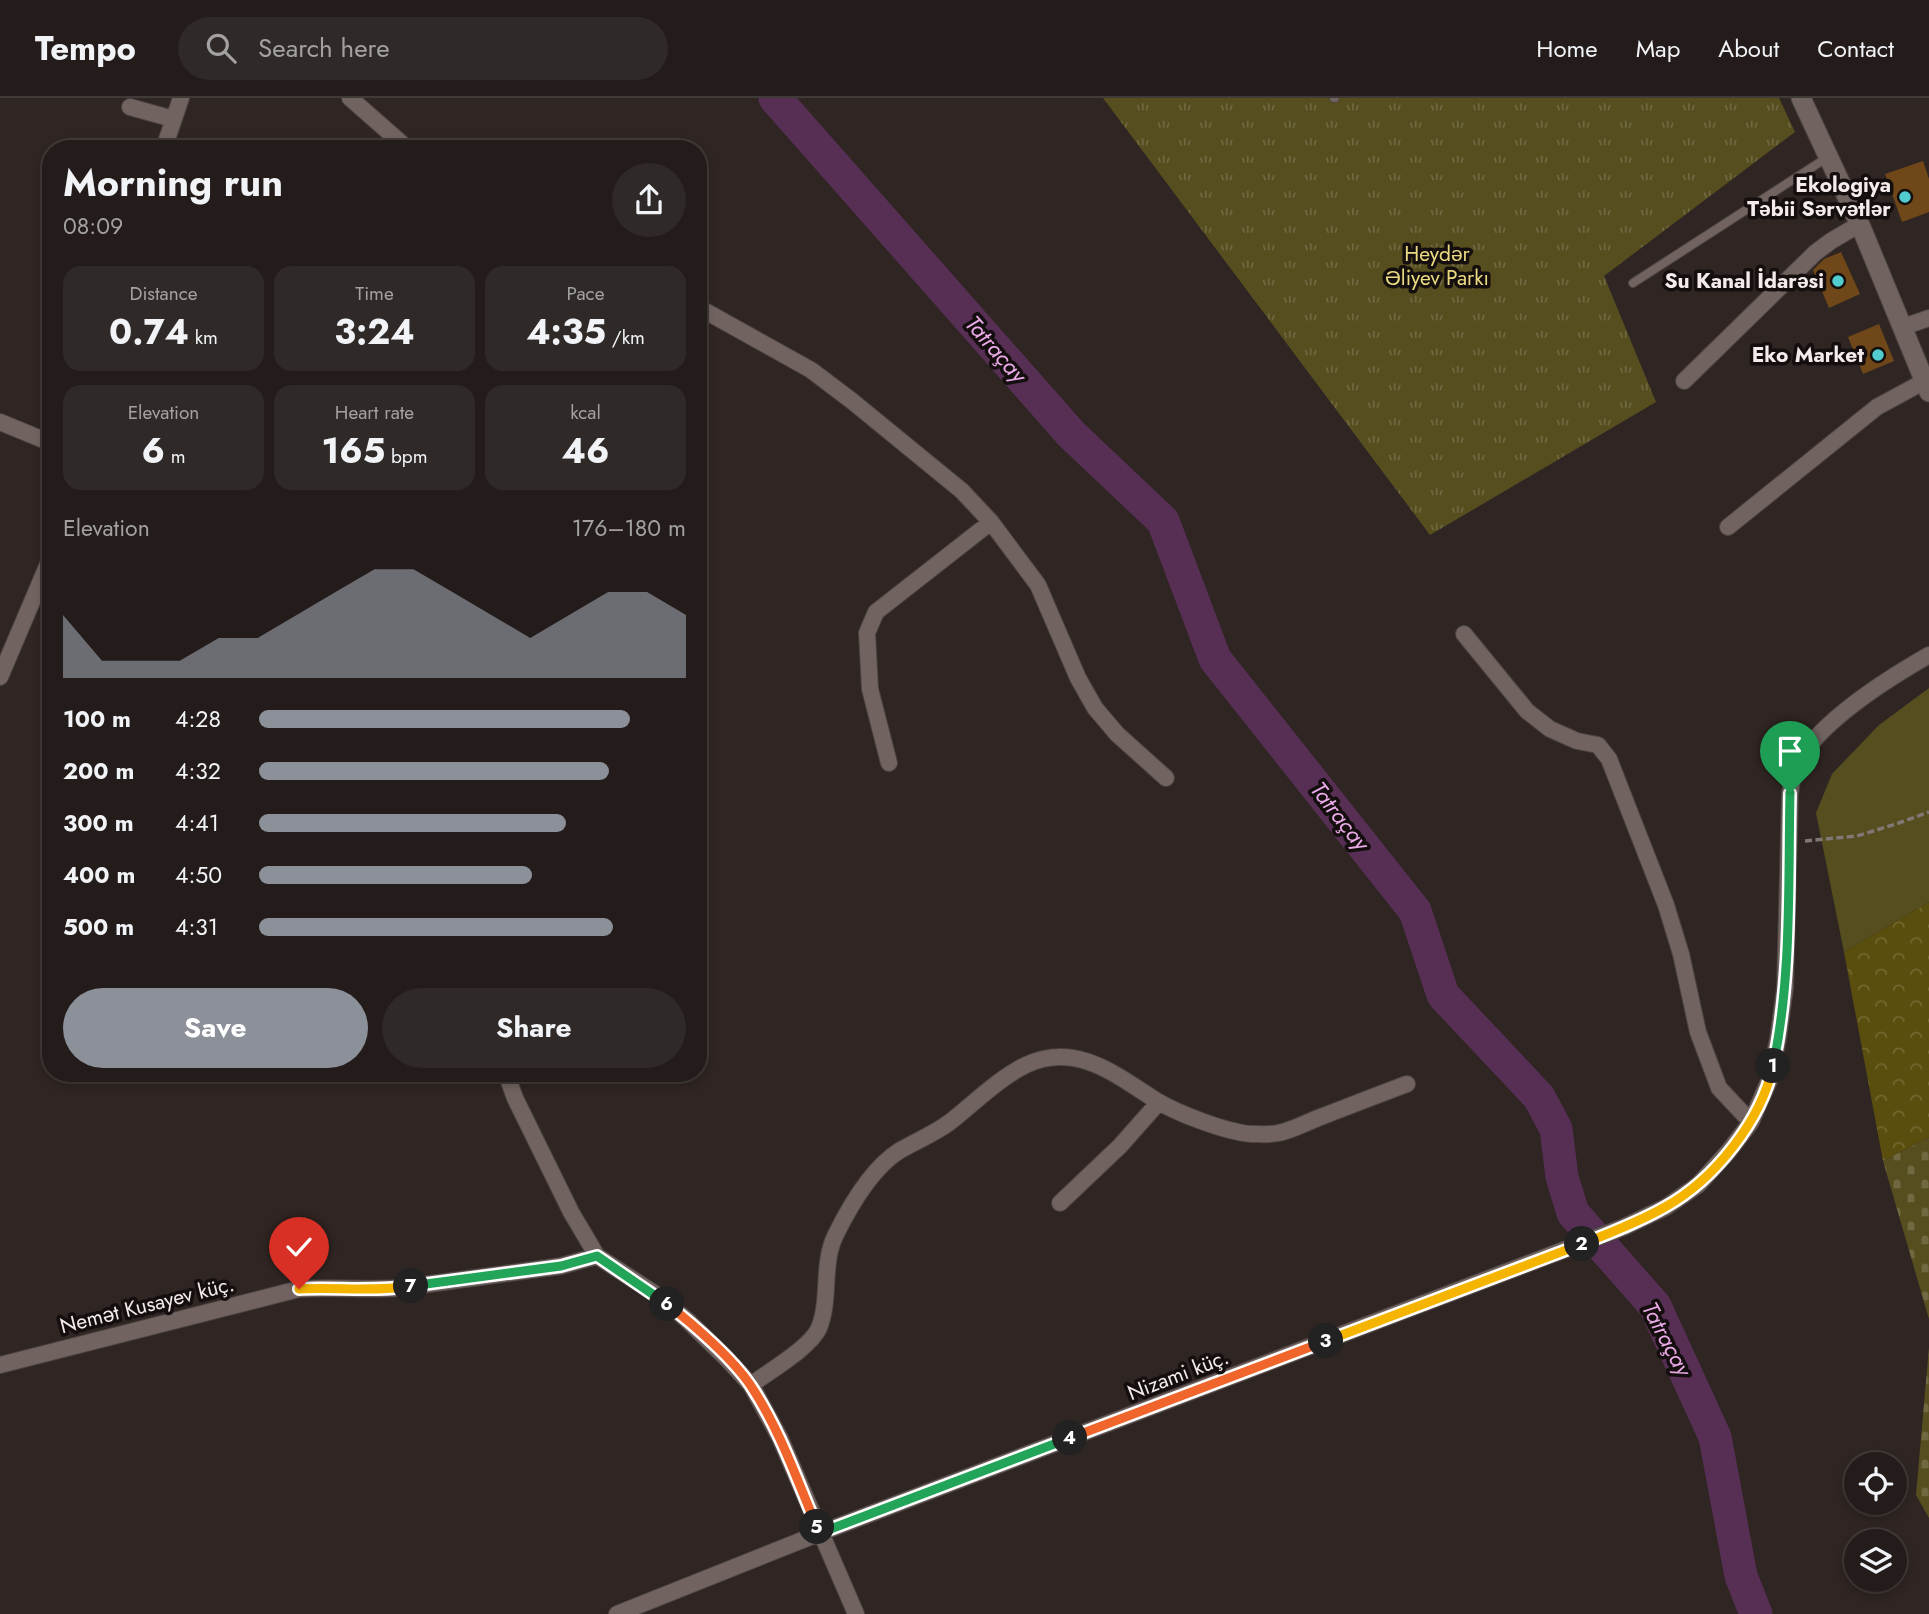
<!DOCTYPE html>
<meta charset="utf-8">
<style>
body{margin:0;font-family:Jost,sans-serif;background:#2f2927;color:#f1f3f6;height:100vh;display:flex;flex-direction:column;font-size:26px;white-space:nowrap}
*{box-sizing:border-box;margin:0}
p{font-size:23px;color:#a3a1a2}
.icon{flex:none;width:38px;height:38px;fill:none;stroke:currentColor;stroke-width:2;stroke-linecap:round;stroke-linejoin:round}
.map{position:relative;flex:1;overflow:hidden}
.side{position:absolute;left:42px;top:42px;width:665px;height:942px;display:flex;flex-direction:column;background:#231c1a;border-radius:28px;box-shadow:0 4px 10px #0003,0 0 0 2px #403a39}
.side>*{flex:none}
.fabs{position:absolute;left:1844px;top:1354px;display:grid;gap:14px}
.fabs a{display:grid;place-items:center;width:63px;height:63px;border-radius:50%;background:#231c1a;box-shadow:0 4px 10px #0003,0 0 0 2px #403a39;font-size:35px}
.pin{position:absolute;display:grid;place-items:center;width:60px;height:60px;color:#fff;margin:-72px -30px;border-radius:50% 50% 50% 0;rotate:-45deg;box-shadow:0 0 7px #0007}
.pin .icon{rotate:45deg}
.km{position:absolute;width:35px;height:35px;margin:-18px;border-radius:50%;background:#222;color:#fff;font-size:19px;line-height:35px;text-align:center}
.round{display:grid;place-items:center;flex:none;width:74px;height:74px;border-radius:37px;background:#2f2927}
.headline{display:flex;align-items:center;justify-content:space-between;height:119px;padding:0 21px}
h1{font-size:38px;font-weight:700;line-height:52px}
.figures{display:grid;grid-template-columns:repeat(3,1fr);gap:10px;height:119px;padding:7px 21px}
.figures div{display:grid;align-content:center;border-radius:18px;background:#2f2927;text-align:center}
.figures b{font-size:35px;font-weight:700}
.figures small{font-size:19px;font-weight:400}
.figures p{font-size:19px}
.chart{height:196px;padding:14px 21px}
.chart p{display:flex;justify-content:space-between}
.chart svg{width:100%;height:126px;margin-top:7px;fill:#8c9099;opacity:.7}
.button{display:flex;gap:14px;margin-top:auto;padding:14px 21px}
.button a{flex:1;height:80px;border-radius:42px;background:#8c9099;color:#fff;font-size:28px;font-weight:700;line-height:80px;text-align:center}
.button a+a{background:#2f2927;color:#f1f3f6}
ul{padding:0 21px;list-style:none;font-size:23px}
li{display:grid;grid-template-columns:112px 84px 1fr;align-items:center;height:52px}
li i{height:18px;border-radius:9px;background:#8c9099}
header{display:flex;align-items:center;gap:42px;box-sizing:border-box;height:98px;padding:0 35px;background:#231c1a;border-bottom:2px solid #403a39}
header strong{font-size:33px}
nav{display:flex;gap:38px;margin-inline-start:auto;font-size:24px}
.search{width:490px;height:63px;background:#2f2927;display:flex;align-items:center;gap:18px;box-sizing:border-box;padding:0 24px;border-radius:38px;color:#a3a1a2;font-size:26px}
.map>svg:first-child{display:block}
.grass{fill:#564e1f}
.forest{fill:url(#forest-crowns)}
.cemetery{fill:url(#cemetery-stones)}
.park{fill:url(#park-tufts)}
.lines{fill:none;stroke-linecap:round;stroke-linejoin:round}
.river{stroke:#572f55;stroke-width:33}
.building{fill:#6f4719}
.service-casing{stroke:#4c4342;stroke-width:10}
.minor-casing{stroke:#4c4342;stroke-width:18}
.tertiary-casing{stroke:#4c4342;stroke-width:21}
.path{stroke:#817876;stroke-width:3.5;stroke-dasharray:7 3.5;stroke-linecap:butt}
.service{stroke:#706360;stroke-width:8}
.minor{stroke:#706360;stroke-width:16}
.tertiary{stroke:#706360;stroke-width:19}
.split-1-casing{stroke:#fff;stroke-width:14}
.split-2-casing{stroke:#fff;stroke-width:14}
.split-3-casing{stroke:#fff;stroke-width:14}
.split-4-casing{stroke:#fff;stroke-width:14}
.split-5-casing{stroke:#fff;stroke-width:14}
.split-6-casing{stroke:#fff;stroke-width:14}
.split-7-casing{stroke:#fff;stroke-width:14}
.split-8-casing{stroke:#fff;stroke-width:14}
.split-1{stroke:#22a559;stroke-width:9}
.split-2{stroke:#f5b400;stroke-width:9}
.split-3{stroke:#f5b400;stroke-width:9}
.split-4{stroke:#f0652b;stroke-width:9}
.split-5{stroke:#22a559;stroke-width:9}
.split-6{stroke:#f0652b;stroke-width:9}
.split-7{stroke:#22a559;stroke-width:9}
.split-8{stroke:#f5b400;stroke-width:9}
.poi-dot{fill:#52cdcf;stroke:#140f0e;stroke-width:2.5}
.labels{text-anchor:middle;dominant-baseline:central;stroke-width:7;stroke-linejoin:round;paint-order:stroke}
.poi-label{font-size:21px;font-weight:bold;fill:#f4eceb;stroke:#140f0e;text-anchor:end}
.park-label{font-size:21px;fill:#eada81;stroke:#140f0e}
.street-label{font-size:21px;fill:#f4eceb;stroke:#140f0e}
.water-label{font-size:23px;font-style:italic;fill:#eaa9e7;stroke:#140f0e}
</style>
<header>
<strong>Tempo</strong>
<div class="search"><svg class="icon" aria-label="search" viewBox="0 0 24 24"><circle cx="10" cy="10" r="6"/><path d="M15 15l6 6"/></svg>Search here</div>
<nav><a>Home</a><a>Map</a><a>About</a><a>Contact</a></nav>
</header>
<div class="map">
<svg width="1929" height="1516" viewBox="0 0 1929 1516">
<defs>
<pattern id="forest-crowns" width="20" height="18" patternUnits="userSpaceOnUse" patternTransform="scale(1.75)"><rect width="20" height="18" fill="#594e0d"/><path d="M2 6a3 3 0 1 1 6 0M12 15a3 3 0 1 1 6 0" fill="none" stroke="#716830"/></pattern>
<pattern id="cemetery-stones" width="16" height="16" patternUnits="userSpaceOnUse" patternTransform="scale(1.75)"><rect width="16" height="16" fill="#564e1f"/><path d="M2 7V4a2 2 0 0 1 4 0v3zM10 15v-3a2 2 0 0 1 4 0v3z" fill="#6f6840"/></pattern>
<pattern id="park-tufts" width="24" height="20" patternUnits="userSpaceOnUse" patternTransform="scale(1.75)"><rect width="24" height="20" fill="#564e1f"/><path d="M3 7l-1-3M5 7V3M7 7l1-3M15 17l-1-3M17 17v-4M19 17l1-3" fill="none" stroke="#6f6840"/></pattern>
</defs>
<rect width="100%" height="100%" fill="#2f2522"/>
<path class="grass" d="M1929 590V804L1844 854 1816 715 1832 676 1879 627Z"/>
<path class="forest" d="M1929 804V1039L1883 1063 1844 854Z"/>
<path class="cemetery" d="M1929 1039V1221L1883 1063Z
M1929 1249V1420L1916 1397Z"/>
<path class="park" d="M1103 0H1779L1795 34 1604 178 1656 304 1430 437Z"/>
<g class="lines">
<path class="river" d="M775 0 1071 336 1163 423 1215 561 1415 813 1443 897 1539 999 1556 1031 1562 1079 1573 1115 1655 1208 1715 1339 1741 1478 1756 1516"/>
</g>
<path class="building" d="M1923 63 1929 81V114L1902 124 1885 76Z
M1841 154 1860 196 1829 210 1813 172 1824 161Z
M1879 226 1894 263 1863 276 1848 239Z"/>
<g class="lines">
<defs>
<path id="service" d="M1334 0H1335
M1633 185 1828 59"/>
<path id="minor" d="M350 0 408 51
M130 9 173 21
M164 50 181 0
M698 209 811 272 852 303 962 393 991 424 1038 487 1078 580 1095 610 1117 636 1166 680
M1903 229 1929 220
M1684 283 1815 155 1831 143 1860 126
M0 324 51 345
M1728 429 1877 309 1925 283
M1464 536 1527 613 1550 631 1577 643 1598 647 1609 661 1666 807 1681 856 1698 934 1719 990 1751 1024
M0 579 51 459
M889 665 870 591 867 535 876 514 991 424
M506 975 515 1000 571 1114 597 1158 660 1199 687 1222 726 1260 751 1287 780 1340 856 1516
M1060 1105 1120 1048 1159 1004
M0 1267 299 1191C333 1189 366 1192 400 1190L561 1168 597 1158
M751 1287C768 1274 811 1249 819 1230 831 1200 821 1166 836 1136 850 1108 872 1070 899 1053 916 1043 934 1036 950 1024 973 1006 999 980 1026 967 1077 943 1117 978 1157 1003 1179 1016 1226 1034 1251 1036 1259 1036 1270 1037 1278 1035 1291 1033 1305 1025 1318 1020 1347 1009 1377 997 1407 986
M617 1516 820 1435 1624 1129 1666 1109 1698 1087 1728 1054 1751 1024 1769 983 1778 941 1785 890 1790 695C1792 685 1793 672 1798 663 1823 622 1887 581 1929 557"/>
<path id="tertiary" d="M1801 0 1861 129 1929 294"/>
</defs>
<use href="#service" class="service-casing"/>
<use href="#minor" class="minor-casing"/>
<use href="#tertiary" class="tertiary-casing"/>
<path class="path" d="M1805 743 1857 738 1896 726 1929 714"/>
<use href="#service" class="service"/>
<use href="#minor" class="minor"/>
<use href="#tertiary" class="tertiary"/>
</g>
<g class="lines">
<defs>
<path id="split-1" d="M1773 968C1792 879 1788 786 1790 695"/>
<path id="split-2" d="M1582 1146C1610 1135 1639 1124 1665 1109 1714 1082 1761 1023 1773 968"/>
<path id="split-3" d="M1326 1243 1582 1146"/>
<path id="split-4" d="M1070 1340 1326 1243"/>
<path id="split-5" d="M817 1429 820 1435 1070 1340"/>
<path id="split-6" d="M667 1206C694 1227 733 1261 751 1288 780 1332 797 1382 817 1429"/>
<path id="split-7" d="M411 1188 561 1168 597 1158 667 1206"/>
<path id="split-8" d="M299 1191C336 1189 374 1194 411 1188"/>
</defs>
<use href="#split-1" class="split-1-casing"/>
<use href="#split-2" class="split-2-casing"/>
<use href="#split-3" class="split-3-casing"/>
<use href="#split-4" class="split-4-casing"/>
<use href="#split-5" class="split-5-casing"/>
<use href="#split-6" class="split-6-casing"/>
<use href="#split-7" class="split-7-casing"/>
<use href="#split-8" class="split-8-casing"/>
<use href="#split-1" class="split-1"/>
<use href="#split-2" class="split-2"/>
<use href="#split-3" class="split-3"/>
<use href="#split-4" class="split-4"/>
<use href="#split-5" class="split-5"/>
<use href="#split-6" class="split-6"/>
<use href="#split-7" class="split-7"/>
<use href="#split-8" class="split-8"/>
</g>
<g class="poi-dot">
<circle cx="1905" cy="99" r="7"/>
<circle cx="1838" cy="183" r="7"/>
<circle cx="1878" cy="257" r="7"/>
</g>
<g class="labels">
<g class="poi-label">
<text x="1891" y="87">Ekologiya<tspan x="1891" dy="24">Təbii Sərvətlər</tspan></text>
<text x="1824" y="183">Su Kanal İdarəsi</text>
<text x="1864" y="257">Eko Market</text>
</g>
<g class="park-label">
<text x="1437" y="156">Heydər<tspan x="1437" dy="24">Əliyev Parkı</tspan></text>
</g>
<g class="street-label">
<text transform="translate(147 1207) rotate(-14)">Nemət Kusayev küç.</text>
<text transform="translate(1178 1277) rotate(-21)">Nizami küç.</text>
</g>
<g class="water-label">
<text transform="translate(996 251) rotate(49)">Tatraçay</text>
<text transform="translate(1340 718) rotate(52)">Tatraçay</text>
<text transform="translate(1667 1241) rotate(62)">Tatraçay</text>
</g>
</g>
</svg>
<div class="fabs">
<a><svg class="icon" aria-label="locate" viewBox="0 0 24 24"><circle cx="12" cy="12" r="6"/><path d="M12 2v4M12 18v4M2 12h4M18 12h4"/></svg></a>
<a><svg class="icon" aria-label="layers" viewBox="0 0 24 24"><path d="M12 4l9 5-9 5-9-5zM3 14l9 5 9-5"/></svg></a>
</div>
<div class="pin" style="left:1790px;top:695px;background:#1e9e55"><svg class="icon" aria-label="arrive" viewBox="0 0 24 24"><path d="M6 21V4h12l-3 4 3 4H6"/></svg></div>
<div class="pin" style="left:299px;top:1191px;background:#d93025"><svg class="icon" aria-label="check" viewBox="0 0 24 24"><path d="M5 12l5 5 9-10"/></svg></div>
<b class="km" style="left:1773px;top:968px">1</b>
<b class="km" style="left:1582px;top:1146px">2</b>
<b class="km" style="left:1326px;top:1243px">3</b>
<b class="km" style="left:1070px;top:1340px">4</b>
<b class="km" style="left:817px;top:1429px">5</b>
<b class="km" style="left:667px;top:1206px">6</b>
<b class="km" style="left:411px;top:1188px">7</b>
<section class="side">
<div class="headline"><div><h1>Morning run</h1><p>08:09</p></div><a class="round"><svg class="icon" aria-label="share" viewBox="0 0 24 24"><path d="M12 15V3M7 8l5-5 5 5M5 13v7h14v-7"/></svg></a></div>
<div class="figures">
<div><p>Distance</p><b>0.74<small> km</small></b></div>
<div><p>Time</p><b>3:24</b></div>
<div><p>Pace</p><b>4:35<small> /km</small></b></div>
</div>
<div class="figures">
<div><p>Elevation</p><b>6<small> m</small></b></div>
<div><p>Heart rate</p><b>165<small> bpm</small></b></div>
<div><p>kcal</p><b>46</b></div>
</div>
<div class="chart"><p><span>Elevation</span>176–180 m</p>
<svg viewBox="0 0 160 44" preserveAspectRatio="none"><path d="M0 44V22L10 38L20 38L30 38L40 30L50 30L60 22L70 14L80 6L90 6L100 14L110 22L120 30L130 22L140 14L150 14L160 22V44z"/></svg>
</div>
<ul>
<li><b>100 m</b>4:28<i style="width:87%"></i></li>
<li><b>200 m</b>4:32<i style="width:82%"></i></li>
<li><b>300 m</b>4:41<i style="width:72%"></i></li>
<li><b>400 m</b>4:50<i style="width:64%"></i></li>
<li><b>500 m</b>4:31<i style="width:83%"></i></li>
</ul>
<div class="button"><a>Save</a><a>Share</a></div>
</section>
</div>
